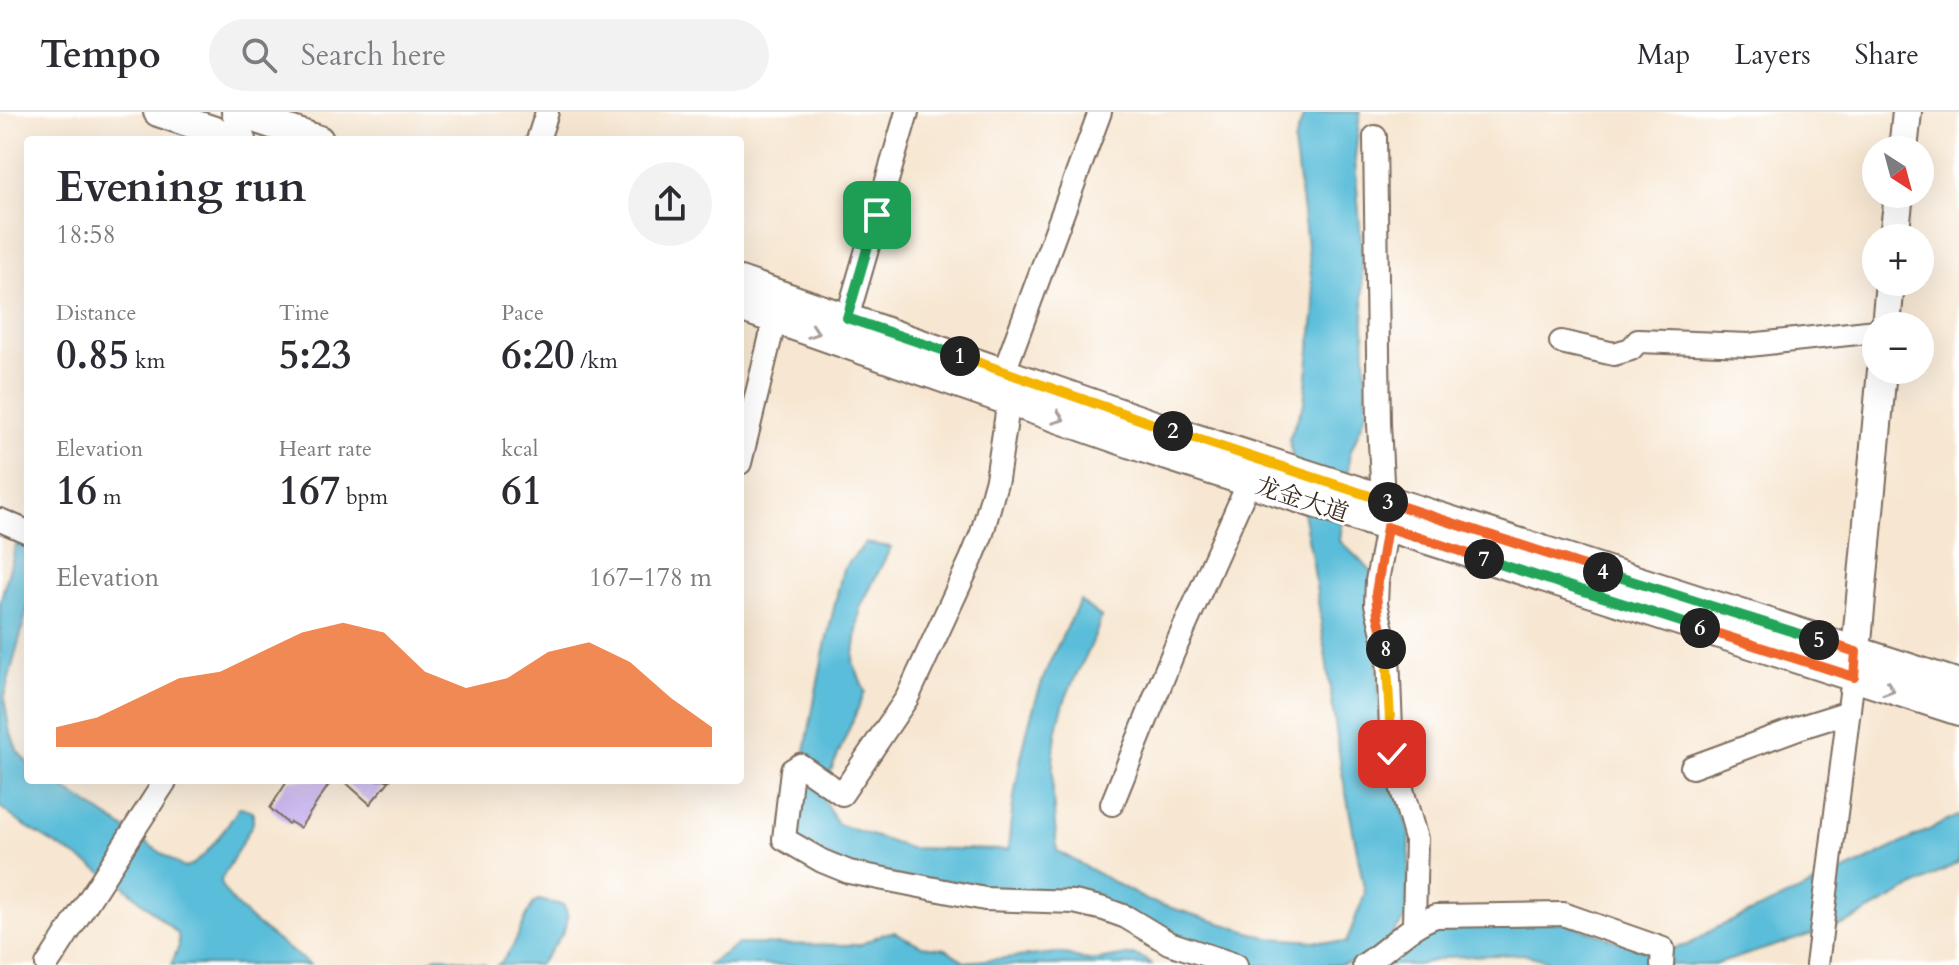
<!DOCTYPE html>
<meta charset="utf-8">
<style>
body{margin:0;font-family:Cardo,"Noto Serif SC",serif;background:#f2f2f3;color:#2b2b33;height:100vh;display:flex;flex-direction:column;font-size:30px;white-space:nowrap}
*{box-sizing:border-box;margin:0}
p{font-size:26px;color:#7c7c81}
.icon{flex:none;width:44px;height:44px;fill:none;stroke:currentColor;stroke-width:2;stroke-linecap:round;stroke-linejoin:round}
.map{position:relative;flex:1;overflow:hidden}
.drawer{position:absolute;left:24px;top:24px;width:720px;height:648px;display:flex;flex-direction:column;background:#fff;border-radius:8px;box-shadow:0 8px 32px #0002}
.drawer>*{flex:none}
.needle{width:52px;rotate:144deg}
.buttons{position:absolute;left:1862px;top:24px;display:grid;gap:16px}
.buttons a{display:grid;place-items:center;width:72px;height:72px;border-radius:50%;background:#fff;box-shadow:0 8px 32px #0002;font-size:40px}
.pin{position:absolute;display:grid;place-items:center;width:68px;height:68px;color:#fff;margin:-34px;border-radius:16px;box-shadow:0 4px 12px #0006}
.km{position:absolute;width:40px;height:40px;margin:-20px;border-radius:50%;background:#222;color:#fff;font-size:22px;line-height:40px;text-align:center}
.round{display:grid;place-items:center;flex:none;width:84px;height:84px;border-radius:42px;background:#f2f2f3}
.summary{display:flex;align-items:center;justify-content:space-between;height:136px;padding:0 32px}
h1{font-size:44px;font-weight:600;line-height:60px}
.stats{display:grid;grid-template-columns:repeat(3,1fr);gap:12px;height:136px;padding:8px 32px}
.stats div{display:grid;align-content:center}
.stats b{font-size:40px;font-weight:600}
.stats small{font-size:22px;font-weight:400}
.stats p{font-size:22px}
.chart{height:224px;padding:16px 32px}
.chart p{display:flex;justify-content:space-between}
.chart svg{width:100%;height:144px;margin-top:8px;fill:#ea580c;opacity:.7}
header{display:flex;align-items:center;gap:48px;box-sizing:border-box;height:112px;padding:0 40px;background:#fff;border-bottom:2px solid #e1e1e2}
header strong{font-size:38px}
nav{display:flex;gap:44px;margin-inline-start:auto;font-size:28px}
.search{width:560px;height:72px;background:#f2f2f3;display:flex;align-items:center;gap:20px;box-sizing:border-box;padding:0 28px;border-radius:44px;color:#7c7c81;font-size:30px}
.map>svg:first-child{display:block}
.water{fill:#5abdd9;stroke:#4a747c;stroke-width:2}
.building{fill:#c6b0ee}
.lines{fill:none;stroke-linecap:round;stroke-linejoin:round}
.minor-casing{stroke:#7d6c5d;stroke-width:26}
.major-casing{stroke:#7d6c5d;stroke-width:32}
.minor{stroke:#fff;stroke-width:22}
.major{stroke:#fff;stroke-width:28}
.oneway{stroke:#a79f9a}
.split-1-casing{stroke:#fff;stroke-width:16}
.split-2-casing{stroke:#fff;stroke-width:16}
.split-3-casing{stroke:#fff;stroke-width:16}
.split-4-casing{stroke:#fff;stroke-width:16}
.split-5-casing{stroke:#fff;stroke-width:16}
.split-6-casing{stroke:#fff;stroke-width:16}
.split-7-casing{stroke:#fff;stroke-width:16}
.split-8-casing{stroke:#fff;stroke-width:16}
.split-9-casing{stroke:#fff;stroke-width:16}
.split-1{stroke:#22a559;stroke-width:10}
.split-2{stroke:#f5b400;stroke-width:10}
.split-3{stroke:#f5b400;stroke-width:10}
.split-4{stroke:#f0652b;stroke-width:10}
.split-5{stroke:#22a559;stroke-width:10}
.split-6{stroke:#f0652b;stroke-width:10}
.split-7{stroke:#22a559;stroke-width:10}
.split-8{stroke:#f0652b;stroke-width:10}
.split-9{stroke:#f5b400;stroke-width:10}
.labels{text-anchor:middle;dominant-baseline:central;stroke-width:6;stroke-linejoin:round;paint-order:stroke}
.street-label{font-size:24px;fill:#3b2a1e;stroke:#fff}
</style>
<header>
<strong>Tempo</strong>
<div class="search"><svg class="icon" aria-label="search" viewBox="0 0 24 24"><circle cx="10" cy="10" r="6"/><path d="M15 15l6 6"/></svg>Search here</div>
<nav><a>Map</a><a>Layers</a><a>Share</a></nav>
</header>
<div class="map">
<svg width="1959" height="853" viewBox="0 0 1959 853">
<rect width="100%" height="100%" fill="#fff"/>
<filter id="ink" filterUnits="userSpaceOnUse"><feTurbulence type="fractalNoise" baseFrequency=".0125" numOctaves="2"/><feDisplacementMap in="SourceGraphic" scale="16" xChannelSelector="R" yChannelSelector="G"/><feConvolveMatrix kernelMatrix="1 2 1 2 8 2 1 2 1" color-interpolation-filters="sRGB"/></filter>
<filter id="wash" filterUnits="userSpaceOnUse"><feTurbulence type="fractalNoise" baseFrequency=".006" numOctaves="4" result="noise"/><feDisplacementMap in="SourceGraphic" scale="32" xChannelSelector="R" yChannelSelector="G"/><feGaussianBlur stdDeviation="1.8" result="paint"/><feColorMatrix in="noise" values="0 0 0 0 0 0 0 0 0 0 0 0 0 0 0 0 0 1.4 0 .05"/><feComposite in="paint" operator="in"/></filter>
<g filter="url(#wash)">
<rect width="100%" height="100%" fill="#f7e7d2"/>
<path class="water" d="M1305 0H1360L1355 47 1361 128 1367 299 1350 341 1340 429 1370 458 1383 638 1410 723 1407 804 1384 833 1358 850 1333 853H1249L1176 829 1126 800 993 785 845 753 795 727 794 698 823 543 843 457 866 431 891 435 860 496 853 550 865 580 821 682 837 712 909 736 1008 738C1013 679 1024 617 1045 562 1054 537 1069 513 1080 489L1101 505C1093 538 1074 561 1064 591 1047 641 1053 688 1057 739L1146 788 1269 826 1346 831 1365 781 1341 655 1313 452 1289 327 1304 291 1315 195 1294 31Z
M18 427 28 432V495L4 585 9 616 18 640 28 651V668H52L184 756C204 752 227 712 240 695L253 699V711L221 768C222 792 290 837 310 853H171L179 834 178 822 123 773 22 712 0 695V490Z
M1959 703V750L1847 811 1714 853H1562L1524 842 1448 845 1417 853H1375L1421 814 1548 805 1652 841 1688 833 1716 816 1851 756Z
M538 788 563 793C578 812 550 837 539 853H497C519 837 525 794 538 788Z
M894 820 922 834 946 837 965 850 1057 841C1069 841 1077 847 1089 848 1112 850 1133 833 1152 853H708L738 832 860 833 882 822Z
M438 844 486 853H422Z"/>
<g id="blocks">
<path class="building" d="M288 668H332L300 716 290 710 288 712 270 696Z
M343 668H390L370 692Z"/>
</g>
</g>
<g filter="url(#ink)">
<use href="#blocks" fill-opacity="0" stroke="#7d6c5d" stroke-width="2"/>
<g class="lines">
<defs>
<path id="minor" d="M1375 25 1379 312 1383 388
M538 28 547 0
M847 206 907 0
M1561 230 1614 242 1631 237 1638 229 1749 233 1876 219
M1004 260 1100 0
M1009 288 997 367 982 421 971 448 907 586 842 682 800 653 792 658 784 727 822 749 849 760 985 787 1074 790 1104 797 1126 805 1169 831 1236 853
M740 351 775 207
M0 408 28 420
M1387 415 1377 469 1376 492 1388 543 1392 642 1416 727 1414 813
M1692 655 1801 615 1849 600
M1112 692 1173 541 1249 370
M47 853 166 668
M1364 853C1389 837 1408 814 1436 804L1563 802 1663 837 1662 853
M1817 853 1855 549"/>
<path id="major" d="M158 0 241 28
M236 0 319 28
M1903 38 1907 0
M1894 126 1899 82
M740 169 1160 315 1959 572
M740 195 1152 339 1959 599
M1886 214 1890 170
M1856 540 1882 258"/>
</defs>
<use href="#minor" class="minor-casing"/>
<use href="#major" class="major-casing"/>
<use href="#minor" class="minor"/>
<use href="#major" class="major"/>
</g>
<defs><path id="oneway-chevron" d="M-2-3.5L2.5 0L-2 3.5" fill="none" stroke-width="1.6" stroke-linecap="round" stroke-linejoin="round" transform="scale(2)"/></defs>
<g class="oneway">
<use href="#oneway-chevron" transform="translate(814 220) rotate(19)"/>
<use href="#oneway-chevron" transform="translate(1059 306) rotate(20)"/>
<use href="#oneway-chevron" transform="translate(1889 577) rotate(18)"/>
</g>
</g>
<g class="lines" filter="url(#ink)">
<defs>
<path id="split-1" d="M877 103 847 206 960 244"/>
<path id="split-2" d="M960 244 1173 319"/>
<path id="split-3" d="M1173 319 1388 390"/>
<path id="split-4" d="M1388 390 1603 460"/>
<path id="split-5" d="M1603 460 1819 528"/>
<path id="split-6" d="M1700 516 1854 565 1856 540 1819 528"/>
<path id="split-7" d="M1484 447 1700 516"/>
<path id="split-8" d="M1386 537 1378 504 1376 481 1387 415 1484 447"/>
<path id="split-9" d="M1386 537 1392 642"/>
</defs>
<use href="#split-1" class="split-1-casing"/>
<use href="#split-2" class="split-2-casing"/>
<use href="#split-3" class="split-3-casing"/>
<use href="#split-4" class="split-4-casing"/>
<use href="#split-5" class="split-5-casing"/>
<use href="#split-6" class="split-6-casing"/>
<use href="#split-7" class="split-7-casing"/>
<use href="#split-8" class="split-8-casing"/>
<use href="#split-9" class="split-9-casing"/>
<use href="#split-1" class="split-1"/>
<use href="#split-2" class="split-2"/>
<use href="#split-3" class="split-3"/>
<use href="#split-4" class="split-4"/>
<use href="#split-5" class="split-5"/>
<use href="#split-6" class="split-6"/>
<use href="#split-7" class="split-7"/>
<use href="#split-8" class="split-8"/>
<use href="#split-9" class="split-9"/>
</g>
<g class="labels">
<g class="street-label">
<text transform="translate(1302 388) rotate(18)">龙金大道</text>
</g>
</g>
</svg>
<div class="buttons">
<a><svg class="needle" viewBox="-14 -14 28 28"><path d="M0-13l5 13h-10z" fill="#e53935"/><path d="M0 13l5-13h-10z" fill="#7c7c81"/></svg></a>
<a>+</a>
<a>−</a>
</div>
<div class="pin" style="left:877px;top:103px;background:#1e9e55"><svg class="icon" aria-label="arrive" viewBox="0 0 24 24"><path d="M6 21V4h12l-3 4 3 4H6"/></svg></div>
<div class="pin" style="left:1392px;top:642px;background:#d93025"><svg class="icon" aria-label="check" viewBox="0 0 24 24"><path d="M5 12l5 5 9-10"/></svg></div>
<b class="km" style="left:960px;top:244px">1</b>
<b class="km" style="left:1173px;top:319px">2</b>
<b class="km" style="left:1388px;top:390px">3</b>
<b class="km" style="left:1603px;top:460px">4</b>
<b class="km" style="left:1819px;top:528px">5</b>
<b class="km" style="left:1700px;top:516px">6</b>
<b class="km" style="left:1484px;top:447px">7</b>
<b class="km" style="left:1386px;top:537px">8</b>
<section class="drawer">
<div class="summary"><div><h1>Evening run</h1><p>18:58</p></div><a class="round"><svg class="icon" aria-label="share" viewBox="0 0 24 24"><path d="M12 15V3M7 8l5-5 5 5M5 13v7h14v-7"/></svg></a></div>
<div class="stats">
<div><p>Distance</p><b>0.85<small> km</small></b></div>
<div><p>Time</p><b>5:23</b></div>
<div><p>Pace</p><b>6:20<small> /km</small></b></div>
</div>
<div class="stats">
<div><p>Elevation</p><b>16<small> m</small></b></div>
<div><p>Heart rate</p><b>167<small> bpm</small></b></div>
<div><p>kcal</p><b>61</b></div>
</div>
<div class="chart"><p><span>Elevation</span>167–178 m</p>
<svg viewBox="0 0 160 44" preserveAspectRatio="none"><path d="M0 44V38L10 35L20 29L30 23L40 21L50 15L60 9L70 6L80 9L90 21L100 26L110 23L120 15L130 12L140 18L150 29L160 38V44z"/></svg>
</div>
</section>
</div>
